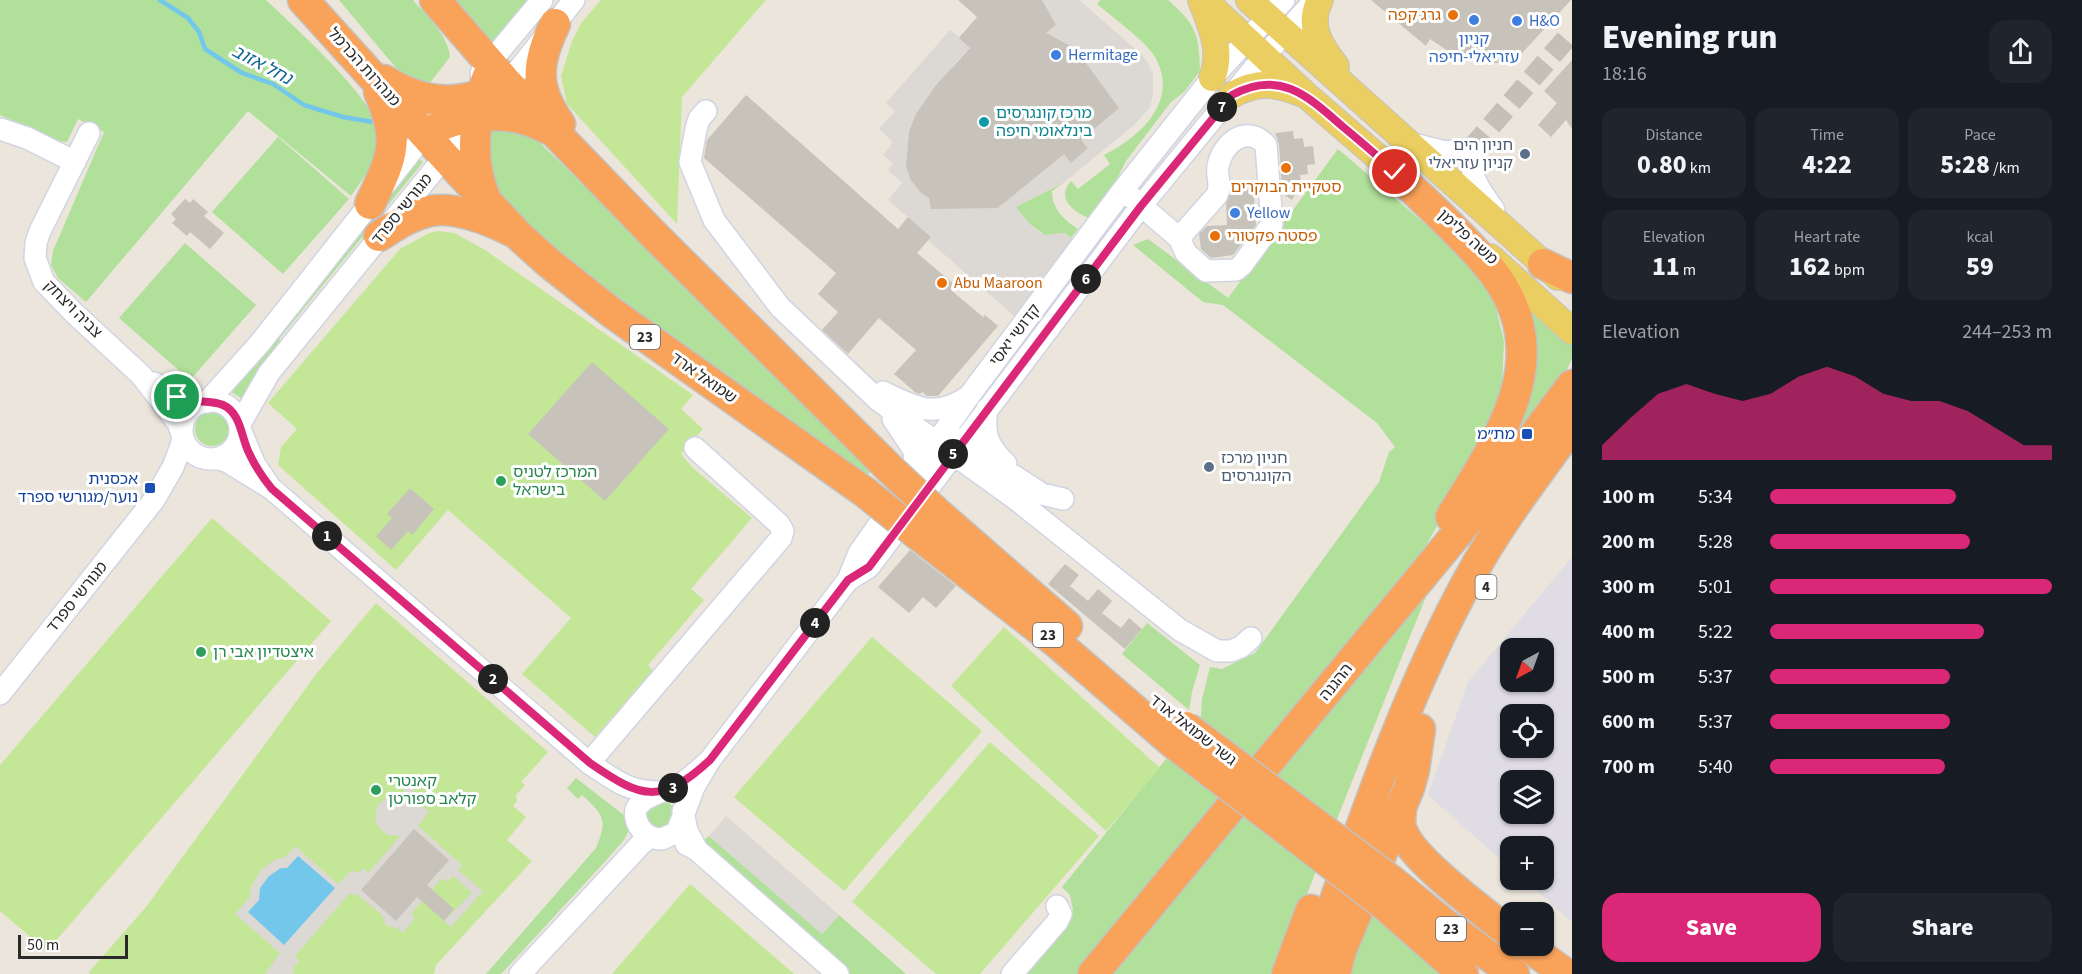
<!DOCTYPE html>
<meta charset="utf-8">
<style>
body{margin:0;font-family:"Source Sans 3","Noto Sans Hebrew",sans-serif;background:#20242c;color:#f1f3f6;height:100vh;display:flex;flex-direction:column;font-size:22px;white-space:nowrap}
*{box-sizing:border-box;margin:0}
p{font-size:20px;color:#9ea1a6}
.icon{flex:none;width:33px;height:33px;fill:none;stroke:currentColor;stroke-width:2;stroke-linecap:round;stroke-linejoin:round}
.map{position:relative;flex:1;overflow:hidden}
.details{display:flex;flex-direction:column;background:#171b24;width:510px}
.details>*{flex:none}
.needle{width:39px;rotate:221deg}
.tools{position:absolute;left:1500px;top:638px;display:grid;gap:12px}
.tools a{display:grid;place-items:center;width:54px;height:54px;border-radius:12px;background:#171b24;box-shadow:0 2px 4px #0004;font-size:30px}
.scale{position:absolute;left:18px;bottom:15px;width:110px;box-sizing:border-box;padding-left:6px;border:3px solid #2a2a2a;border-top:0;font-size:16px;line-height:21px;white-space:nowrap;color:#2a2a2a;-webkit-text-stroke:4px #fff;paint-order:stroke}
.pin{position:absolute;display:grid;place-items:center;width:51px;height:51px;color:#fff;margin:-26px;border:3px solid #fff;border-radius:50%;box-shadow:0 2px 6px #0007}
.km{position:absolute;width:30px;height:30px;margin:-15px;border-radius:50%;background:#222;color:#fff;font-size:16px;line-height:30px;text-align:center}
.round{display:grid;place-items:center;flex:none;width:63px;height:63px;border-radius:18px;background:#20242c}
.overview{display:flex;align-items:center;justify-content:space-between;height:102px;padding:0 30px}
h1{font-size:33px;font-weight:800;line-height:45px}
.figures{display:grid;grid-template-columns:repeat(3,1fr);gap:9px;height:102px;padding:6px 30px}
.figures div{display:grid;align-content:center;border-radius:15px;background:#20242c;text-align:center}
.figures b{font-size:26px;font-weight:800}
.figures small{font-size:16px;font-weight:400}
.figures p{font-size:16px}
.chart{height:168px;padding:12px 30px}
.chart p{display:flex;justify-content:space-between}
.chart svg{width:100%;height:108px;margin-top:6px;fill:#db2777;opacity:.7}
.button{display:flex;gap:12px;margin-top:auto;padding:12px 30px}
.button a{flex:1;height:69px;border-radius:18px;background:#db2777;color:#fff;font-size:24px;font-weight:800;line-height:69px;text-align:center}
.button a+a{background:#20242c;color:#f1f3f6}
ul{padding:0 30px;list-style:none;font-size:20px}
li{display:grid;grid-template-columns:96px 72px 1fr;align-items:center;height:45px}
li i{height:15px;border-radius:8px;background:#db2777}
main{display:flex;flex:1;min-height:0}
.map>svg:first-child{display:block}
.industrial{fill:#dfdce4;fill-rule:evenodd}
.green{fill:#b0e09a}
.pitch{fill:#c3e796}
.plaza{fill:#dcd8d3;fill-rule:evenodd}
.water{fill:#72c7ea}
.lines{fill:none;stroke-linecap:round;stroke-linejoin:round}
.stream{stroke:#72c7ea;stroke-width:4.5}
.building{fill:#c7c3bb}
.minor-tunnel{stroke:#c4c0b8;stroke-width:21;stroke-dasharray:21 10;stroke-linecap:butt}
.minor-casing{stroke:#d1d4e2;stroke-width:24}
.major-casing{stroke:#c3c3c3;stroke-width:28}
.highway-casing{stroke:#c3c3c3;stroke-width:33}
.minor{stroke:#fff;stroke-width:21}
.major{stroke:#ebce61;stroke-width:26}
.highway{stroke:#f8a25a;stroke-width:30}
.highway-bridge-casing{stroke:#c3c3c3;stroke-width:33;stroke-linecap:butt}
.highway-bridge{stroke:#f8a25a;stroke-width:30}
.route-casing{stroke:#fff;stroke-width:12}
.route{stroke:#db2777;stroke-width:8}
.food-dot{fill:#e8710a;stroke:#fff;stroke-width:2}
.shop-dot{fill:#3f7fe0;stroke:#fff;stroke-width:2}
.culture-dot{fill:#0f9aa8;stroke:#fff;stroke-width:2}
.service-dot{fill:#5c6f8a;stroke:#fff;stroke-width:2}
.transit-dot{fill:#1a4fb4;stroke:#fff;stroke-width:2}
.leisure-dot{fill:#2e9e5b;stroke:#fff;stroke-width:2}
.labels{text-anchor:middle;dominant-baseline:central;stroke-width:6;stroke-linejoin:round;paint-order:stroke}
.shield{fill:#fff;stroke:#6a6a6a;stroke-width:1.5}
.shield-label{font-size:15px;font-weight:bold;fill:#2a2a2a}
.food-label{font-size:16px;fill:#c56008;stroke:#fff;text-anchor:start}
.shop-label{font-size:16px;fill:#366cbe;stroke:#fff;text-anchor:start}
.street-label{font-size:16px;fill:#2a2a2a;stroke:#fff}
.culture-label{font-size:16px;fill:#0d838f;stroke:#fff;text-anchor:start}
.service-label{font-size:16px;fill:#4e5e75;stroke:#fff;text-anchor:end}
.transit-label{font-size:16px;fill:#164399;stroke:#fff;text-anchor:end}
.leisure-label{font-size:16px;fill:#27864d;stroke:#fff;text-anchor:start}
.water-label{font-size:18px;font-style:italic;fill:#126595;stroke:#fff}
</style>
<main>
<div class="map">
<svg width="1572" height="974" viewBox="0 0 1572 974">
<rect width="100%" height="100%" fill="#ebe5dc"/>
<path class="industrial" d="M1572 557V922L1523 879H1544V846H1510V868L1428 795 1468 682ZM1510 648H1544V681H1510ZM1510 714H1544V747H1510ZM1510 780H1544V813H1510Z"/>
<path class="green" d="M0 0H266C291 24 379 102 379 134 380 156 363 179 351 196L248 111 86 302 58 278 51 265 53 251 104 132 78 119 67 142 57 141 0 115Z
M339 0H413C427 17 448 34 450 57L426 88 407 81Z
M444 0H528L489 47Z
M1100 0H1168C1196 25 1199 33 1200 71L1184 92 1171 102 1126 161 1112 188 1088 218C1072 211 1056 198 1071 181L1078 189 1110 164 1104 155C1140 137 1180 101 1155 57 1146 41 1112 17 1097 4Z
M501 124 535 138 874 467 861 483 597 290 500 204 483 133Z
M278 137 349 199 283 274 212 212Z
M1338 149 1475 267 1493 297 1504 341 1501 407 1488 438 1422 552 1351 654 1085 974H1018L1073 910 1070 895 1062 887 1201 716 1202 699 1210 667 1222 669 1255 653 1379 482 1389 452 1395 447 1377 423 1223 305 1203 302 1133 245 1148 239 1228 298Z
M419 159 423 162 280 338 278 348 241 398 227 389Z
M1063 183 1052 191C1052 209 1064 220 1078 229L1071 238 1065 233 1045 235 1025 221 1015 207Z
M185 243 256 305 190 380 119 318Z
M1525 307 1572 345V358L1562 381 1494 476Z
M195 429a17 17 0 1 1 34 0a17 17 0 1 1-34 0Z
M1431 584 1275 974H1106Z
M1147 623 1200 665 1192 692 1189 710 1122 654Z
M576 778 625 816 629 830 624 840 600 867 501 974H486L596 848C608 820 604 815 582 795L578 799 567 788Z
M666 800 674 808 671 828 651 831 643 811Z
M709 836 822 934 839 915 906 974H850L746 884 703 841Z
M1372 899 1442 974H1343Z"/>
<path class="pitch" d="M601 0H766L682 97 677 224 567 104 561 76 572 41 582 22Z
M438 231 454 233 485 250 693 395 681 409 703 429 681 454 693 468 752 518 691 589 704 600 648 665 653 670 595 737 522 674 571 618 448 510 396 570 278 465 281 447 297 429 268 403 400 249 429 233Z
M212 518 331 621 47 951 0 911V765Z
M376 603 548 752 521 782 525 785 516 795 517 801 513 806 526 817 507 840 532 861 436 965 434 974H90L89 972 146 907 317 673Z
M1004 627 1160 768 1106 831 951 686Z
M872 637 982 731 844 891 734 797Z
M990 742 1099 836 980 974H936L852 902Z
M690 884 794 974H612Z"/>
<path class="plaza" d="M994 0H1079L1140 53 1148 63 1153 75V94L1150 107 1133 126 1063 183 1016 207 1034 229 1045 235 1065 233 1081 246 1023 324 928 240 931 237 888 200 902 183 888 170 893 163 883 155 893 142 879 129 895 111 886 103 950 30 959 37ZM1055 37 1075 48 1119 108 998 208 972 207 929 198 920 192 910 179 906 166 909 131 916 114 954 64 977 40Z
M413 776 416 778 414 781 418 785 410 795 429 812 418 826 462 865 458 870 483 891 451 927 444 921 472 893 453 876 447 882 442 878 411 914 415 918 403 933 397 928 386 926 382 915 358 895 349 894 295 956 299 961 294 967 293 974H265L280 953 235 914 249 898 251 887 260 871 274 860 287 856 295 846 338 884 352 870 359 873 363 868 368 873 400 836 387 835 377 825 375 819 377 805 388 797 401 794 404 791 405 781ZM414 829 449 860 396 920Z
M726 816 839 915 822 934 709 836Z"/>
<path class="water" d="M298 856 335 888 284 945 248 912 259 900 260 888 269 876 281 868H287Z"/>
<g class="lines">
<path class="stream" d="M160 0 188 18 199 32 205 49 242 73 273 84 304 105 343 117 373 122"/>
</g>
<path class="building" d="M958 0H1042L1056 25 1046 33 1075 48 1119 108 1081 140 1088 148 1071 163 1064 154 998 208 931 209 929 198 920 192 910 179 906 166 909 131 916 114 936 85 970 48 959 38 977 17Z
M1371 0H1571L1513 63H1490L1464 57 1448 51 1430 39 1426 46Z
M1572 60V129L1566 120 1551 137 1538 125 1557 103 1544 91Z
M746 95 898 229 908 217 931 237 917 253 955 285 951 290 983 317 985 315 998 326 938 396H927L922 392 920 394 916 393 894 374 916 350 879 318 848 354 822 330 838 312 818 294 836 273 704 158 707 140Z
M1293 131 1294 139 1303 138 1304 147 1313 146 1315 164 1307 165 1308 174 1300 175 1301 184 1292 200 1283 194 1285 189 1282 187 1279 144 1275 133Z
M1253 183 1256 225 1233 255 1211 258 1201 249 1199 234 1207 226 1227 225 1226 204 1232 184Z
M185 199 190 203 193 199 208 212 204 216 224 233 210 249 190 232 187 236 172 223 176 219 171 214Z
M592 362 669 429 605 501 528 434Z
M410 488 434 509 412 535 408 531 391 550 376 536 392 518 387 514Z
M910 550 956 586 936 608 923 597 909 613 878 587Z
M1065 564 1079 575 1070 586 1088 601 1098 589 1112 601 1102 613 1121 628 1129 618 1142 629 1125 649 1048 584Z
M414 829 449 860 427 885 454 909 444 921 417 897 396 921 361 890Z"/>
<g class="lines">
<path class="minor-tunnel" d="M1471 149 1572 32"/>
<defs>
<path id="minor" d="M481 73 542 0
M500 93 574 0
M706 111 699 119 696 129 690 162 714 220 780 307 878 400 1017 500 1180 630 1217 651H1231L1241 647 1251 638
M0 129 27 138 75 162
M1409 143 1445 152 1471 149C1470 179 1478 187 1494 210
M1131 197 1179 238 1186 253 1206 271 1236 270 1242 265 1272 224 1266 145C1247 124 1223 142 1218 166 1216 176 1222 185 1217 195L1179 238
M154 383C172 394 185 403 207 402L260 343 433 124
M883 392C914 407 935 419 966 398
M182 430a29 29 0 1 1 58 0a29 29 0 1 1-58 0Z
M987 409C983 435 988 446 1006 464
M893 419 915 452 912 477
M240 424 269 373 478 116
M240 429 255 465 268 484
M950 435 1042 494 1063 499
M217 458 228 462 272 489 589 763C616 781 628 792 661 792
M848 580 869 567 1141 206 1265 55 1315 0
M0 694 154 500 173 467 181 446 183 437 178 423 141 375 75 314 44 282 35 258 36 243 40 231 89 133
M710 760C701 768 692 777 681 784 665 793 623 797 639 826 644 835 652 839 662 839L677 832 694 787 710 760 848 580 859 553 969 396 1123 190 1212 78 1284 0
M589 763 781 538 783 531 779 524 695 448
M683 811 687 831 697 850
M686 844 697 850 838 974
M520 974 641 844 650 837
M1012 974 1057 922 1061 914 1057 906"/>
<path id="major" d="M1201 0C1211 26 1223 51 1212 78
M1204 0 1307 96 1409 184
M1249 0 1558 277
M1320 0C1307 26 1320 46 1336 66
M1232 95C1259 80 1275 83 1303 94
M1490 257 1572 331"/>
<path id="highway" d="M303 0 445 157 519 236 549 263 611 312 866 493
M435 0 508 84 653 234 889 468
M555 24C536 64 534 87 560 124
M384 80C428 107 462 106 508 84
M425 134C461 112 511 108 548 129
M1395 172C1425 202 1461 233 1488 266 1561 354 1500 436 1451 517
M484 195C468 155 476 118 487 78
M370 204C392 157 401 142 379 92
M379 236C395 226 411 215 430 211 454 206 490 220 511 231
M1543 264 1572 278
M935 511 1067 626
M917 534 1057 643 1173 743
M1401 810C1400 818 1399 826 1403 833 1415 862 1484 912 1510 933
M1392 881 1446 925 1514 974
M1382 903 1463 974
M1526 945 1566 974
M1093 974 1494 489 1572 385
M1287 974 1311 910
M1309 974C1357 840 1401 702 1470 577 1499 523 1537 475 1572 426
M1335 974 1341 950 1409 788 1414 770 1420 729"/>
</defs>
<use href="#minor" class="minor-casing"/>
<use href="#major" class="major-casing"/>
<use href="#highway" class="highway-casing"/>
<use href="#minor" class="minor"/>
<use href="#major" class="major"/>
<use href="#highway" class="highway"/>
<defs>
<path id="highway-bridge" d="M889 468 935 511
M866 493 917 534
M1186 727 1392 881
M1173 743 1382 903"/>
</defs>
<use href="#highway-bridge" class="highway-bridge-casing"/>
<use href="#highway-bridge" class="highway-bridge"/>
</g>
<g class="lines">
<defs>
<path id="route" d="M177 397C194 404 210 399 223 405 241 413 241 437 249 453 255 466 263 478 272 489L590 763C642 799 661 805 710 760L848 580 869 567 1141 206 1232 95C1279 69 1308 96 1342 126 1360 141 1378 156 1395 172"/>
</defs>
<use href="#route" class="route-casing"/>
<use href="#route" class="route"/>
</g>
<g class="food-dot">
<circle cx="1453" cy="15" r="6"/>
<circle cx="1286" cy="168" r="6"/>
<circle cx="1215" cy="236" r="6"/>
<circle cx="942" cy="283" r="6"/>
</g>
<g class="shop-dot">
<circle cx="1474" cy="20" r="6"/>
<circle cx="1517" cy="21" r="6"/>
<circle cx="1056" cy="55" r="6"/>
<circle cx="1235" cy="213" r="6"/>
</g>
<circle class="culture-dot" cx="984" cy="122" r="6"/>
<g class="service-dot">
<circle cx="1525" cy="154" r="6"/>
<circle cx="1209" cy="467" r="6"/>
</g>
<g class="transit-dot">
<rect x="1521" y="428" width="12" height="12" rx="3"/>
<rect x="144" y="482" width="12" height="12" rx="3"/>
</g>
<g class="leisure-dot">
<circle cx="501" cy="481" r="6"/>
<circle cx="201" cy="652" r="6"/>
<circle cx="376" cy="790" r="6"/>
</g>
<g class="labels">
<g class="shield">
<rect x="630" y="325" width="30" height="24" rx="4.5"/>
<rect x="1475.5" y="575" width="21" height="24" rx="4.5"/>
<rect x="1033" y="623" width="30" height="24" rx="4.5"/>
<rect x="1436" y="917" width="30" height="24" rx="4.5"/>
</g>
<g class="shield-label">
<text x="645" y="337">23</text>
<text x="1486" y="587">4</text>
<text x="1048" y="635">23</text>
<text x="1451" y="929">23</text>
</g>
<g class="food-label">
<text x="1441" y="15" text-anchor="end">גרג קפה</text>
<text x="1286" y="187" text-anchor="middle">סטקיית הבוקרים</text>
<text x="1227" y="236">פסטה פקטורי</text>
<text x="954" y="283">Abu Maaroon</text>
</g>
<g class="shop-label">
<text x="1529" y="21">H&amp;O</text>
<text x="1474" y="39" text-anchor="middle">קניון<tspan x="1474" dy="18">עזריאלי-חיפה</tspan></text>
<text x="1068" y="55">Hermitage</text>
<text x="1247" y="213">Yellow</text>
</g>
<g class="street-label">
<text transform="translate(364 67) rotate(48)">מנהרות הכרמל</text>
<text transform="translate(402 209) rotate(-51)">מגורשי ספרד</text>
<text transform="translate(1468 237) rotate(42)">משה פלימן</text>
<text transform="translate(73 309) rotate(45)">צביה ויצחק</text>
<text transform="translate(1015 335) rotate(-53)">קדושי יאסי</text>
<text transform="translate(704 378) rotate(35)">שמואל ארד</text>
<text transform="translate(77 597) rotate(-51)">מגורשי ספרד</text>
<text transform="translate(1336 682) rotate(-51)">ההגנה</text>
<text transform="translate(1193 730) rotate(38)">גשר שמואל ארד</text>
</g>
<g class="culture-label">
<text x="996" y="113">מרכז קונגרסים<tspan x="996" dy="18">בינלאומי חיפה</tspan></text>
</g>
<g class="service-label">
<text x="1513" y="145">חניון הים<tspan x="1513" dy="18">קניון עזריאלי</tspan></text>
<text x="1221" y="458" text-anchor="start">חניון מרכז<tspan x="1221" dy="18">הקונגרסים</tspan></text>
</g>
<g class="transit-label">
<text x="1515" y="434">מת״מ</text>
<text x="138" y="479">אכסנית<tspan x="138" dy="18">נוער/מגורשי ספרד</tspan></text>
</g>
<g class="leisure-label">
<text x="513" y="472">המרכז לטניס<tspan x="513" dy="18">בישראל</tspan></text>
<text x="213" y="652">איצטדיון אבי רן</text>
<text x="388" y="781">קאנטרי<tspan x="388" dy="18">קלאב ספורטן</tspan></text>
</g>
<g class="water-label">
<text transform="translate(262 65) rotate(28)">נחל אזוב</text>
</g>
</g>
</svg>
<div class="tools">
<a><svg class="needle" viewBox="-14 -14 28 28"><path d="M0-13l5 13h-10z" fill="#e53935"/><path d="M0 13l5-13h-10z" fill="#9ea1a6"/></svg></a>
<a><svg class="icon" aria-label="locate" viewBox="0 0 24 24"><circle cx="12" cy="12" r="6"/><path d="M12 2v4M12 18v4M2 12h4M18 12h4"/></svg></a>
<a><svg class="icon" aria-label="layers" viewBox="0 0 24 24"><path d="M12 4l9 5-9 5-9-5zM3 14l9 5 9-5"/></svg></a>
<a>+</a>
<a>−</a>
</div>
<div class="scale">50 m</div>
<div class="pin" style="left:177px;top:397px;background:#1e9e55"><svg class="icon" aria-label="arrive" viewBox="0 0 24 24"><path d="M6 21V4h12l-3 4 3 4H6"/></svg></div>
<div class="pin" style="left:1395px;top:172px;background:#d93025"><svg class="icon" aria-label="check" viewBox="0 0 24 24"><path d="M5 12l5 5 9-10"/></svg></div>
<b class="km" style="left:327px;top:536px">1</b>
<b class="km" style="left:493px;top:679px">2</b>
<b class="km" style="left:673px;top:788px">3</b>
<b class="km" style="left:815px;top:623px">4</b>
<b class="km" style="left:953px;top:454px">5</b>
<b class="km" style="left:1086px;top:279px">6</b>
<b class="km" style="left:1222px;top:107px">7</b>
</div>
<section class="details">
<div class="overview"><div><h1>Evening run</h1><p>18:16</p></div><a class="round"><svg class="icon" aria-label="share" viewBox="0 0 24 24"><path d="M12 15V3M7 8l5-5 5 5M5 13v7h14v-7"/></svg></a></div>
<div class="figures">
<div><p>Distance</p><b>0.80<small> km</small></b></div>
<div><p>Time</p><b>4:22</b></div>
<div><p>Pace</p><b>5:28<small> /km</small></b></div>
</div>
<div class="figures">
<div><p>Elevation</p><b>11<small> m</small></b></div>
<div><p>Heart rate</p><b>162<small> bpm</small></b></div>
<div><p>kcal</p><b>59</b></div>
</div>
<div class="chart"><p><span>Elevation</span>244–253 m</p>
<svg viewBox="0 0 160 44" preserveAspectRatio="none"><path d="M0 44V38L10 27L20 17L30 13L40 17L50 20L60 17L70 10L80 6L90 10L100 17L110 20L120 20L130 24L140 31L150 38L160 38V44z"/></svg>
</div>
<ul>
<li><b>100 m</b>5:34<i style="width:66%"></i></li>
<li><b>200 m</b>5:28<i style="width:71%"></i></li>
<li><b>300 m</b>5:01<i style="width:100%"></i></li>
<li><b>400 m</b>5:22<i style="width:76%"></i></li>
<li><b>500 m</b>5:37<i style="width:64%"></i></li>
<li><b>600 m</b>5:37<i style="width:64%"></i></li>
<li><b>700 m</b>5:40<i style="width:62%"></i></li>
</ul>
<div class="button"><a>Save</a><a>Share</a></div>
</section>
</main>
